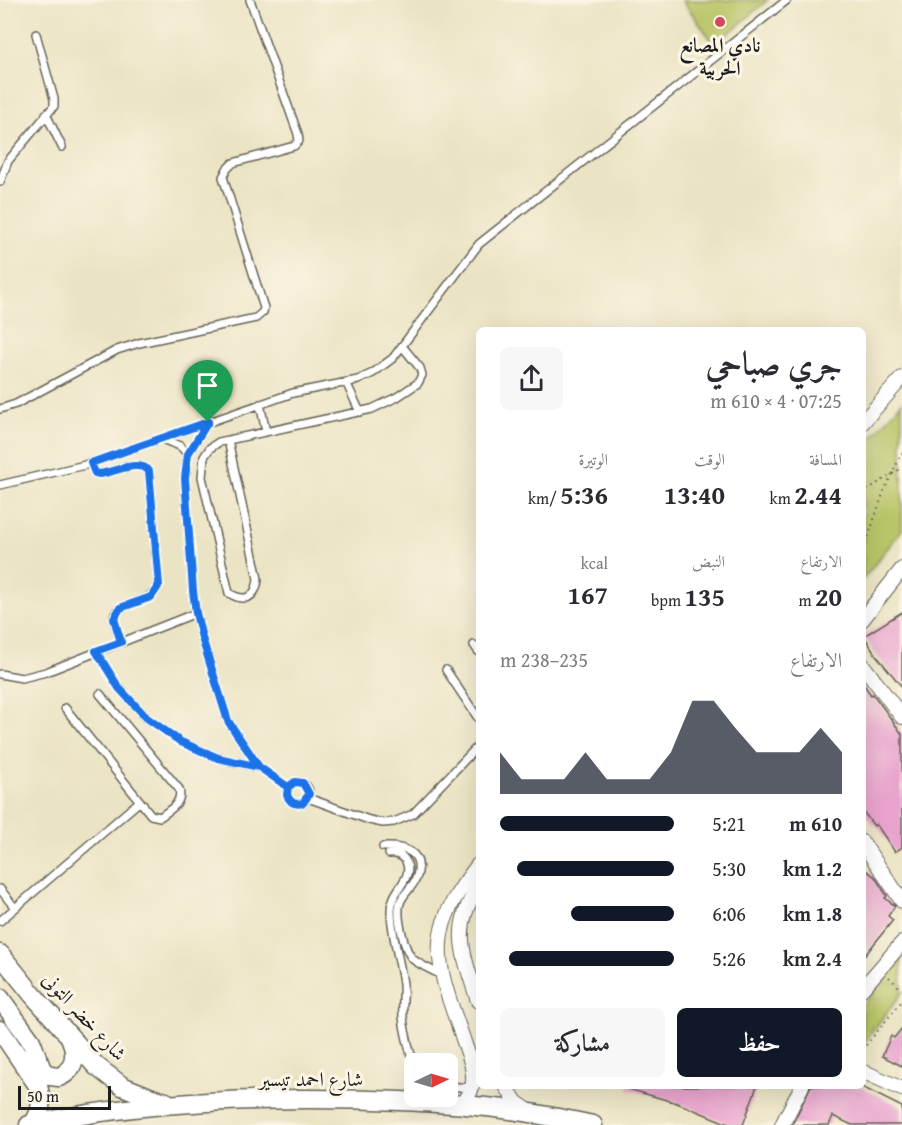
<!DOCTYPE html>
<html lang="ar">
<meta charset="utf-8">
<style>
body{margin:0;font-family:"Gentium Book Plus",Amiri,serif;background:#f7f7f7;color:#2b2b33;direction:rtl;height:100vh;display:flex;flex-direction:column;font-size:22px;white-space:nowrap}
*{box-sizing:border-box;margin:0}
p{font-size:20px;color:#7c7c81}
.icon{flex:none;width:33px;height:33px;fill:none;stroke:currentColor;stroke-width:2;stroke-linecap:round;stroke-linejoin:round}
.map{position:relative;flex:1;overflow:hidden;direction:ltr}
.sheet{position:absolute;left:476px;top:327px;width:390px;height:762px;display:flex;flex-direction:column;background:#fff;border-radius:9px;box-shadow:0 6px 24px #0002;direction:rtl}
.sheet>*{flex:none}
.needle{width:39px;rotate:85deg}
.buttons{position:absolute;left:404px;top:1053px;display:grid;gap:12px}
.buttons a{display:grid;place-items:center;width:54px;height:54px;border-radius:9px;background:#fff;box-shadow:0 6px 24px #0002;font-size:30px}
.scale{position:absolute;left:18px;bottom:15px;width:93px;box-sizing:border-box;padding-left:6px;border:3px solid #1c1c1c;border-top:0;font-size:16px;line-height:21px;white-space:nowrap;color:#1c1c1c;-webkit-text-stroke:4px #fcf5e5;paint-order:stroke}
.pin{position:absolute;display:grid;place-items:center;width:51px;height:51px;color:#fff;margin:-62px -26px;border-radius:50% 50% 50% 0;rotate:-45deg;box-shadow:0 0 6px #0007}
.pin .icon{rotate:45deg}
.round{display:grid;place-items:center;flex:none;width:63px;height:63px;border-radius:9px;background:#f7f7f7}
.headline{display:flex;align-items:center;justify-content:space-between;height:102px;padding:0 24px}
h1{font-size:33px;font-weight:800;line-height:45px}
.stats{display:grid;grid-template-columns:repeat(3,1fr);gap:9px;height:102px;padding:6px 24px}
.stats div{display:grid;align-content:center}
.stats b{font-size:26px;font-weight:800}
.stats small{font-size:16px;font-weight:400}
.stats p{font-size:16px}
.chart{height:168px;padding:12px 24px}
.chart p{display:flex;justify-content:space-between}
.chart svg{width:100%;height:108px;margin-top:6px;fill:#111827;opacity:.7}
.button{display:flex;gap:12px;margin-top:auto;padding:12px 24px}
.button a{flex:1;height:69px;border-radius:9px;background:#111827;color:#fff;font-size:24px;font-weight:800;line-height:69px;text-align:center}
.button a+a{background:#f7f7f7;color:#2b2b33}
ul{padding:0 24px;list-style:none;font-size:20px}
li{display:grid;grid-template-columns:96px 72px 1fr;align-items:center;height:45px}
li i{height:15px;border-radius:8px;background:#111827}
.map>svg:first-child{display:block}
.green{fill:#b9c567;stroke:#6a7042;stroke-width:1.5}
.park{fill:url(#park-tufts);stroke:#6a7042;stroke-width:1.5}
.building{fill:#e9a4ce}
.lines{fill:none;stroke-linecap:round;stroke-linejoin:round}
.service-casing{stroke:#646257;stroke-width:10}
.minor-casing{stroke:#646257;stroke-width:16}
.secondary-casing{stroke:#646257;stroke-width:21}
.path{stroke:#646257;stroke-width:2;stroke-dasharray:1.5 4.5;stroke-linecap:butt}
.service{stroke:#fff;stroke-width:7}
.minor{stroke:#fff;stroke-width:14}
.secondary{stroke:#fff;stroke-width:18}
.route-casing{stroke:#fff;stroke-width:12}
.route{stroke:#1a73e8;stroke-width:8}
.poi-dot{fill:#d1495b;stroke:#fcf5e5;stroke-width:2}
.labels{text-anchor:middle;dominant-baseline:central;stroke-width:6;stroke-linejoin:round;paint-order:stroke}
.poi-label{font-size:20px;font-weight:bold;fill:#1c1c1c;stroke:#fcf5e5}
.street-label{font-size:20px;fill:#1c1c1c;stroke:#fcf5e5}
</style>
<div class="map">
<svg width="902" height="1125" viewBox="0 0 902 1125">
<defs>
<pattern id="park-tufts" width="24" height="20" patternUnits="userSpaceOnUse" patternTransform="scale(1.5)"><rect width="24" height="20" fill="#b9c567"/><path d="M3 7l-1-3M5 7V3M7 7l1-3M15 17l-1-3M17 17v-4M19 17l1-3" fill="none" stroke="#9ea959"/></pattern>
</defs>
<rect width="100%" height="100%" fill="#fcf5e5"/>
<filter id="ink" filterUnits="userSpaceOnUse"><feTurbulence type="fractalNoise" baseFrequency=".0167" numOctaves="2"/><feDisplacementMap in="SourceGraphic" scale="12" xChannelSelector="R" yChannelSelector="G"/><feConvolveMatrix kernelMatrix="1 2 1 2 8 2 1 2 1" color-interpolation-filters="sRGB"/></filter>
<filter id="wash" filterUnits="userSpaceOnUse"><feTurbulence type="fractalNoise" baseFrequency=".008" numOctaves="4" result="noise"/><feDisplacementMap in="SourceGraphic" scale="24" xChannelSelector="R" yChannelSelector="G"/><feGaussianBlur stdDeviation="1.35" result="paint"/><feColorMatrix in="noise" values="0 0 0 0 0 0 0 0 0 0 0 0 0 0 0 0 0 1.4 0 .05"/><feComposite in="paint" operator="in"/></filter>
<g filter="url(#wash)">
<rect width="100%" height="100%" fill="#ebe4c4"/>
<path class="green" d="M682 0H768L715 45Z
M902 402V530L863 579V448Z"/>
<path class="park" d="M901 957 902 993 863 1044V1005Z"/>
<g id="blocks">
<path class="building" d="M902 612V687L876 655 864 636Z
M862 682 871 695 873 694 902 734V847L895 852 876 824 874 826 862 810Z
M862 867 875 877 887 896 885 898 895 906 888 916 893 920 862 959Z
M902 1028V1066L882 1056 891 1036 894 1038Z
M628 1086H757L743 1125H731L677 1103 628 1089Z
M811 1086H860L902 1107V1125H852L833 1116 829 1125H792Z"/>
</g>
</g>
<g filter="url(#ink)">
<use href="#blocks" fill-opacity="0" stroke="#646257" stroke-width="1.5"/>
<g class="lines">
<defs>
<path id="service" d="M46 114 62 147
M0 182 8 161 54 106V99L36 34
M346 382 360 412
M260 404 266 432
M0 409 16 404 117 350 139 343 256 318 263 312 264 308 223 177 227 169 233 163 294 146 299 141 298 134 250 0
M208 422 188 454 185 478 193 591 196 613 202 638 228 721 259 767 288 787
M162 439 180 446 188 454
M228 440 258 579C256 598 245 603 229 593L202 477 204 457 210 448 219 442 372 409 397 397 418 383 422 375 420 368 402 346
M91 463 95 473 100 474C115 472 139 459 149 471L159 585C150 606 115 601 114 618 114 625 119 635 121 642
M0 485 85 465 293 393 358 380 373 373 393 358 479 244 787 0
M474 645 478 651
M96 651 119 688 147 718 181 742 218 758 258 767
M446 670 478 718
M0 674 22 678 46 672 196 613
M65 708 151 815 160 817C171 809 183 803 179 789L100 694
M287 793a11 11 0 1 1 22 0a11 11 0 1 1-22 0Z
M308 798 369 820 383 823 394 822 413 814 478 746
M383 847C403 846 424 851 417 876 414 887 403 893 400 903 396 915 404 952 414 960 422 966 433 971 442 975
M389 854C397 853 404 855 407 864 412 881 391 890 391 910 391 934 400 960 403 984 404 995 402 1006 403 1016 404 1033 410 1050 414 1066
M0 889 15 908
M0 921 140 801
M447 1086 471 1088"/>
<path id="minor" d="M862 423 902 378
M862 620 902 569
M862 664 902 717
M862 842 902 901
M478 887C450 930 464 956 478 1001
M862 989 902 943
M862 1071 902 1089
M506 1086 516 1102 529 1111
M461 1105C469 1097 474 1087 473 1076 473 1065 469 1055 465 1045 455 1013 437 976 440 942 442 913 461 887 478 865
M782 1125 802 1086"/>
<path id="secondary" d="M0 954 33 995 96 1066 122 1086 152 1098 166 1102
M0 998 31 1041 42 1070 50 1076 59 1077C76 1070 77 1052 70 1037
M0 1030 37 1084C43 1099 42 1111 33 1124
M29 1125C119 1105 213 1100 304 1099 371 1099 438 1101 504 1109 534 1113 564 1119 593 1125"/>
</defs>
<use href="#service" class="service-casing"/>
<use href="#minor" class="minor-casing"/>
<use href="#secondary" class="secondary-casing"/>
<path class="path" d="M862 493 902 468
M862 554 884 491 902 453
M889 977 902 990
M862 1050 902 1001"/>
<use href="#service" class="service"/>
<use href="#minor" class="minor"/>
<use href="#secondary" class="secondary"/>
</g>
</g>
<g class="lines" filter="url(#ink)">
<defs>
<path id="route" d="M208 422 91 463 95 473 100 474C115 472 139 459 149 471L159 585 151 597 120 608 114 619 121 642 96 651 119 688 147 718 181 742 218 758 259 767 288 787 295 782 303 783 309 794 303 803C295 805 290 803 287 795L288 787 259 767 228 721 202 638 196 613 193 591 185 478 188 454 208 422"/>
</defs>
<use href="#route" class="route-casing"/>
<use href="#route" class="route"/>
</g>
<circle class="poi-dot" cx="720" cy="22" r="6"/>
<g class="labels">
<g class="poi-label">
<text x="720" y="44">نادي المصانع<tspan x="720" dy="23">الحربية</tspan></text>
</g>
<g class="street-label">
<text transform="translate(85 1016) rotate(47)">شارع خضر التونى</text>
<text x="311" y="1078">شارع احمد تيسير</text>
</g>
</g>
</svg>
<div class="buttons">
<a><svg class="needle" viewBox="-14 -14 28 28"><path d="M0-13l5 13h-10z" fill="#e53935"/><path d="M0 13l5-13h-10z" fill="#7c7c81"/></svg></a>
</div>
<div class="scale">50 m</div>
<div class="pin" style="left:208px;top:422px;background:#1e9e55"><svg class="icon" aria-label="arrive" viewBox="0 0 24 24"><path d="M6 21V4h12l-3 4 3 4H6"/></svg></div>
<section class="sheet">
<div class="headline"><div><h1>جري صباحي</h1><p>07:25 · 4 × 610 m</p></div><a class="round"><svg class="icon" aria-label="share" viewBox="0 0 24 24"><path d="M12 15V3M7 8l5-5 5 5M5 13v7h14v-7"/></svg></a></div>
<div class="stats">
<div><p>المسافة</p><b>2.44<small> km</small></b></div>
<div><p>الوقت</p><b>13:40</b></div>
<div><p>الوتيرة</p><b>5:36<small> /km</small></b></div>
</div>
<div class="stats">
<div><p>الارتفاع</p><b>20<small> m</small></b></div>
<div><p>النبض</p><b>135<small> bpm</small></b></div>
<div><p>kcal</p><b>167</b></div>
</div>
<div class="chart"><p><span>الارتفاع</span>235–238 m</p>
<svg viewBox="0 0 160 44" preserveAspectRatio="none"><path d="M0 44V27L10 38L20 38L30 38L40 27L50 38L60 38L70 38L80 27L90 6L100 6L110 17L120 27L130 27L140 27L150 17L160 27V44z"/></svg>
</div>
<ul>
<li><b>610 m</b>5:21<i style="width:100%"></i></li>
<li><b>1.2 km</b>5:30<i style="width:90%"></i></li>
<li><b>1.8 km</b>6:06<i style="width:59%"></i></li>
<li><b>2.4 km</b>5:26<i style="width:95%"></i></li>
</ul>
<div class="button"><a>حفظ</a><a>مشاركة</a></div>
</section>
</div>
